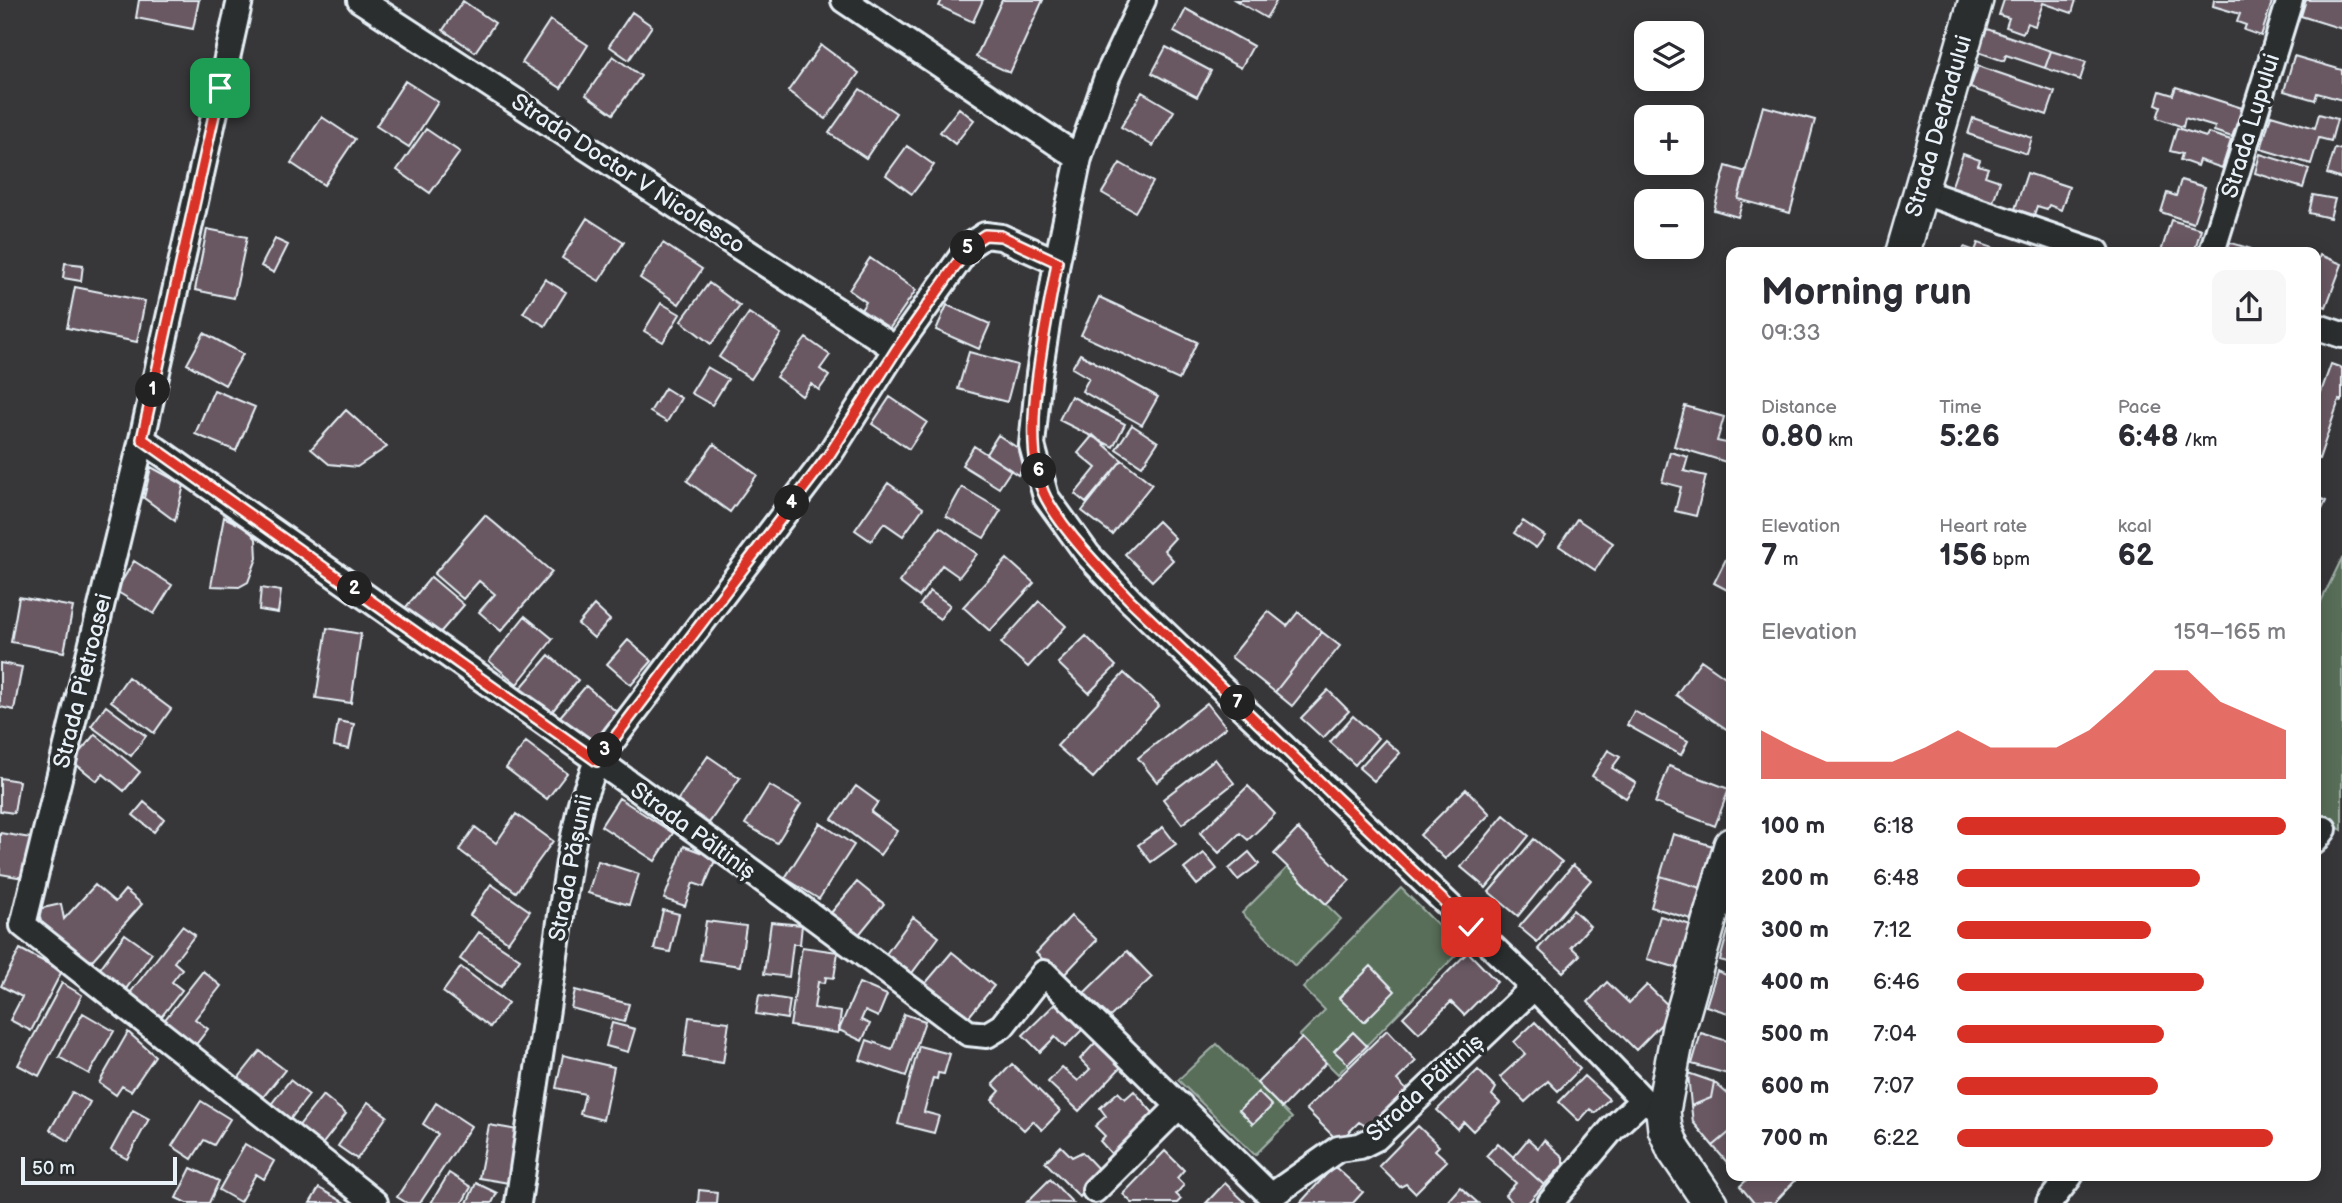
<!DOCTYPE html>
<meta charset="utf-8">
<style>
body{margin:0;font-family:"Balsamiq Sans",sans-serif;background:#f7f7f7;color:#2b2b33;height:100vh;display:flex;flex-direction:column;font-size:26px;white-space:nowrap}
*{box-sizing:border-box;margin:0}
p{font-size:23px;color:#7c7c81}
.icon{flex:none;width:38px;height:38px;fill:none;stroke:currentColor;stroke-width:2;stroke-linecap:round;stroke-linejoin:round}
.map{position:relative;flex:1;overflow:hidden}
.drawer{position:absolute;left:1726px;top:247px;width:595px;height:934px;display:flex;flex-direction:column;background:#fff;border-radius:14px;box-shadow:0 4px 18px #0003}
.drawer>*{flex:none}
.buttons{position:absolute;left:1634px;top:21px;display:grid;gap:14px}
.buttons a{display:grid;place-items:center;width:70px;height:70px;border-radius:14px;background:#fff;box-shadow:0 4px 18px #0003;font-size:35px}
.scale{position:absolute;left:21px;bottom:18px;width:156px;box-sizing:border-box;padding-left:7px;border:4px solid #e8f1f8;border-top:0;font-size:19px;line-height:24px;white-space:nowrap;color:#e8f1f8;-webkit-text-stroke:5px #2a2d2e;paint-order:stroke}
.pin{position:absolute;display:grid;place-items:center;width:60px;height:60px;color:#fff;margin:-30px;border-radius:14px;box-shadow:0 4px 10px #0006}
.km{position:absolute;width:35px;height:35px;margin:-18px;border-radius:50%;background:#222;color:#fff;font-size:19px;line-height:35px;text-align:center}
.round{display:grid;place-items:center;flex:none;width:74px;height:74px;border-radius:14px;background:#f7f7f7}
.summary{display:flex;align-items:center;justify-content:space-between;height:119px;padding:0 35px}
h1{font-size:38px;font-weight:800;line-height:52px}
.figures{display:grid;grid-template-columns:repeat(3,1fr);gap:10px;height:119px;padding:7px 35px}
.figures div{display:grid;align-content:center}
.figures b{font-size:30px;font-weight:800}
.figures small{font-size:19px;font-weight:400}
.figures p{font-size:19px}
.chart{height:196px;padding:14px 35px}
.chart p{display:flex;justify-content:space-between}
.chart svg{width:100%;height:126px;margin-top:7px;fill:#d93025;opacity:.7}
ul{padding:0 35px;list-style:none;font-size:23px}
li{display:grid;grid-template-columns:112px 84px 1fr;align-items:center;height:52px}
li i{height:18px;border-radius:9px;background:#d93025}
.map>svg:first-child{display:block}
.green{fill:#586e59;stroke:#a0b0a8;stroke-width:2}
.building{fill:#695862;stroke:#e8f1f8;stroke-width:2}
.lines{fill:none;stroke-linecap:round;stroke-linejoin:round}
.street-casing{stroke:#e8f1f8;stroke-width:30}
.secondary-casing{stroke:#e8f1f8;stroke-width:38}
.street{stroke:#2a2d2e;stroke-width:24}
.secondary{stroke:#2a2d2e;stroke-width:33}
.route-casing{stroke:#fff;stroke-width:14}
.route{stroke:#d93025;stroke-width:9}
.labels{text-anchor:middle;dominant-baseline:central;stroke-width:7;stroke-linejoin:round;paint-order:stroke}
.street-label{font-size:23px;fill:#e8f1f8;stroke:#2a2d2e}
</style>
<div class="map">
<svg width="2342" height="1203" viewBox="0 0 2342 1203">
<rect width="100%" height="100%" fill="#373638"/>
<filter id="ink" filterUnits="userSpaceOnUse"><feTurbulence type="fractalNoise" baseFrequency=".0143" numOctaves="2"/><feDisplacementMap in="SourceGraphic" scale="14" xChannelSelector="R" yChannelSelector="G"/><feConvolveMatrix kernelMatrix="1 2 1 2 8 2 1 2 1" color-interpolation-filters="sRGB"/></filter>
<g filter="url(#ink)">
<path class="green" d="M2342 558V830L2315 814V614Z
M1288 867 1341 919 1295 966 1242 913Z
M1401 888 1462 949 1338 1074 1299 1036 1325 1010 1303 988Z
M1217 1044 1292 1118 1255 1155 1178 1080Z"/>
<path class="building" d="M139 0H199L193 29 136 18Z
M942 0H983L973 22 939 6Z
M1002 0H1043L1010 73 976 57Z
M1235 0H1277L1266 18Z
M2004 0H2076L2072 13 2043 3 2035 26 2027 23 2023 33 2006 27 2009 18 1999 15Z
M2214 0H2264L2272 2 2261 36 2244 30 2246 25 2237 22 2240 14 2213 6Z
M2306 0H2342V29L2301 16Z
M463 1 495 23 475 52 443 30Z
M1186 9 1253 46 1241 68 1174 32Z
M632 12 652 26 629 60 609 46Z
M550 20 588 45 561 88 522 63Z
M1987 29 2051 51 2045 68 2006 55 2004 61 1978 52Z
M821 45 859 73 826 119 788 91Z
M1166 47 1211 71 1197 97 1152 73Z
M2051 51 2086 62 2080 80 2045 68Z
M613 56 641 76 613 114 586 95Z
M2294 56 2342 70V100L2317 93 2315 100 2284 91Z
M1978 66 2055 92 2047 115 1970 88Z
M405 81 438 102 409 147 376 126Z
M2176 87 2242 108 2232 137 2214 131 2215 127 2185 118 2183 127 2157 118 2161 106 2156 104 2160 91 2173 95Z
M860 89 896 113 866 158 829 133Z
M1142 92 1174 111 1153 146 1121 127Z
M1763 106 1815 120 1790 213 1738 199Z
M959 108 974 120 955 144 940 132Z
M2319 114 2337 119 2331 141 2319 138 2311 164 2261 149 2271 115 2315 128Z
M322 117 355 139 324 185 291 163Z
M1973 118 2032 138 2027 154 1968 134Z
M2177 128 2206 137 2208 133 2231 140 2222 168 2199 160 2197 166 2180 160 2182 154 2170 151Z
M426 129 460 152 430 193 397 170Z
M907 146 934 165 912 194 886 175Z
M2335 148 2342 150V179L2327 174Z
M1963 154 1980 160 1978 165 1988 168 1985 176 2000 181 1993 202 1951 188Z
M2260 154 2309 169 2303 188 2255 173Z
M1120 163 1153 182 1135 212 1102 193Z
M1726 166 1746 172 1738 199 1743 200 1738 217 1714 210Z
M2027 173 2069 187 2061 210 2049 205 2047 209 2037 206 2034 215 2015 209Z
M2181 180 2205 187 2193 223 2161 212 2167 193 2176 196Z
M2313 195 2335 199 2330 218 2309 213Z
M587 218 624 242 599 281 562 258Z
M2171 220 2201 229 2194 252H2161Z
M207 229 247 237 234 298 195 290Z
M275 239 288 245 274 273 261 266Z
M2228 242 2251 249 2250 252H2225Z
M663 243 702 269 679 304 640 278Z
M1978 243 2005 252H1962L1964 247 1975 251Z
M2320 255 2342 264 2326 307 2315 303V268Z
M870 258 916 290 887 332 859 313 866 302 849 290Z
M65 263 83 265 81 281 63 278Z
M545 279 566 292 545 326 523 313Z
M709 283 740 306 711 344 681 321Z
M75 287 145 301 137 342 67 328Z
M1099 297 1197 342 1179 380 1081 335Z
M661 303 680 314 663 342 644 331Z
M947 305 990 324 979 349 936 330Z
M749 313 781 334 751 379 719 357Z
M204 333 243 354 225 385 187 364Z
M806 338 830 355 820 369 829 376 819 390 811 384 802 396 776 377Z
M969 352 1017 365 1007 402 958 389Z
M1080 354 1158 397 1142 425 1082 391 1089 378 1072 368Z
M2331 364 2342 368V401L2339 400 2319 459 2315 457V409Z
M707 367 728 379 712 405 691 393Z
M665 388 681 398 667 422 650 412Z
M214 390 255 407 236 451 195 434Z
M1071 396 1125 424 1113 447 1059 420Z
M890 397 927 422 909 449 872 424Z
M1685 406 1724 417 1717 441 1731 444 1726 462 1674 446Z
M346 410 387 447 357 467 329 464 311 449Z
M1132 425 1158 442 1142 466 1116 449Z
M998 435 1030 456 1018 475 986 454Z
M1093 435 1122 460 1086 503 1075 494 1096 468 1078 453Z
M714 444 757 475 730 512 687 481Z
M974 446 1011 470 999 488 962 465Z
M1670 452 1688 457 1684 471 1706 476 1696 516 1675 511 1681 487 1662 482Z
M1122 460 1152 484 1112 534 1082 511Z
M151 467 184 485 175 521 144 498Z
M888 483 923 508 903 536 884 523 871 541 855 530Z
M962 487 1001 510 984 538 946 516Z
M2315 496 2326 501 2315 524Z
M485 515 552 572 501 631 479 612 495 594 479 581 463 599 434 574Z
M224 517 248 529 256 539 257 558 248 582 239 587 211 586Z
M1577 519 1613 543 1595 570 1559 546Z
M1158 521 1175 538 1164 550 1173 560 1152 581 1125 554Z
M1523 521 1545 536 1536 548 1514 533Z
M940 527 977 554 959 577 942 565 919 597 899 582Z
M1730 551H1731V592L1714 583Z
M1007 559 1034 583 990 631 963 607Z
M134 561 172 585 154 614 116 591Z
M431 577 464 605 438 635 405 608Z
M261 588 281 591 278 613 259 610Z
M930 591 950 605 940 619 920 605Z
M19 597 73 607 64 652 11 642Z
M1039 601 1066 626 1028 667 1001 643Z
M594 605 610 620 594 638 578 624Z
M1268 611 1287 626 1298 612 1322 632 1275 692 1231 657Z
M525 616 553 639 517 684 489 661Z
M327 628 361 634 351 703 316 698Z
M1322 632 1340 646 1292 706 1275 692Z
M1086 636 1116 666 1089 693 1058 663Z
M628 640 652 661 631 685 607 664Z
M549 655 578 680 550 714 520 689Z
M1701 660 1731 681V732L1676 695Z
M0 663 22 667 14 710 0 707Z
M1124 673 1159 705 1093 778 1057 746Z
M128 677 171 709 154 733 111 701Z
M586 686 618 713 590 746 558 719Z
M1328 690 1349 711 1323 738 1301 718Z
M1207 703 1226 727 1157 782 1138 758Z
M106 706 146 736 131 756 91 726Z
M1634 711 1688 741 1681 755 1627 725Z
M1353 716 1378 738 1355 765 1330 742Z
M338 721 354 724 349 749 334 746Z
M95 734 140 772 124 791 103 774 97 781 72 761Z
M1385 740 1400 753 1374 781 1359 768Z
M526 742 567 773 547 799 506 768Z
M1608 750 1620 757 1612 768 1636 783 1626 798 1592 776Z
M708 756 740 778 709 823 677 801Z
M1215 759 1234 783 1182 824 1163 799Z
M1669 766 1729 789 1715 826 1655 803Z
M0 778 19 781 14 813 0 811Z
M769 785 801 804 777 843 745 824Z
M856 786 878 802 871 812 897 831 880 855 832 819Z
M1248 786 1275 814 1248 840 1240 833 1219 853 1200 833Z
M1466 789 1490 814 1445 859 1420 835Z
M619 798 673 833 655 861 601 826Z
M144 802 164 819 154 832 133 815Z
M516 814 553 841 516 892 459 850 475 827 496 843Z
M1504 815 1529 836 1486 888 1461 867Z
M820 823 854 845 819 899 785 878Z
M1163 827 1176 844 1151 862 1138 845Z
M1298 829 1350 880 1326 904 1274 854Z
M0 833 31 838 24 878 0 874Z
M1673 834 1713 846 1701 888 1660 876Z
M1534 839 1562 862 1518 916 1489 892Z
M684 846 716 858 704 887 693 883 685 906 664 899Z
M1249 852 1259 864 1238 880 1229 869Z
M1204 853 1217 869 1197 885 1184 869Z
M598 861 639 874 629 905 588 893Z
M1573 865 1591 880 1537 942 1519 927Z
M1660 876 1701 888 1691 919 1651 907Z
M857 882 884 904 857 937 830 914Z
M491 884 530 911 508 942 470 915Z
M95 885 115 902 125 890 142 904 87 966 42 926 38 909 61 904 64 919Z
M663 910 679 914 670 952 654 949Z
M1573 910 1590 926 1571 947 1580 955 1563 972 1538 949Z
M1071 916 1097 940 1062 977 1036 953Z
M1660 916 1691 925 1678 968 1647 959Z
M913 917 939 937 912 973 886 954Z
M706 921 746 926 740 966 700 960Z
M771 922 802 925 800 944H793L789 977 764 974Z
M182 926 195 935 174 962 182 969 172 982 182 990 158 1021 127 997Z
M1728 931 1731 932V963L1720 960Z
M479 932 520 959 501 987 460 959Z
M125 934 152 953 123 993 96 974Z
M802 947 838 952 834 978 826 977 825 983 818 982 814 1008 841 1012 838 1033 790 1026Z
M20 949 62 971 31 1031 10 1020 22 997 1 986Z
M1127 951 1152 977 1110 1017 1084 993Z
M952 952 994 986 966 1020 924 985Z
M1468 952 1497 982 1464 1015 1451 1002 1419 1033 1403 1017Z
M1371 966 1395 991 1364 1022 1339 998Z
M461 967 508 1003 490 1027 443 992Z
M203 971 221 986 195 1019 208 1029 194 1047 163 1022Z
M1717 971 1731 977V1014L1706 1006Z
M1607 982 1629 1003 1647 985 1674 1011 1636 1050 1588 1002Z
M62 983 82 995 39 1076 18 1065Z
M859 983 887 995 878 1017 865 1011 861 1020 870 1024 862 1041 839 1030Z
M575 990 629 1004 624 1022 571 1008Z
M759 995 790 1000 787 1019 756 1014Z
M1058 1001 1084 1028 1065 1047 1055 1037 1040 1052 1023 1035Z
M83 1013 114 1031 89 1074 59 1057Z
M904 1014 925 1021 906 1076 860 1060 867 1040 892 1049Z
M689 1017 729 1022 723 1063 684 1057Z
M1535 1022 1580 1069 1558 1091 1548 1081 1525 1102 1500 1077 1525 1054 1514 1042Z
M612 1023 635 1029 628 1052 606 1046Z
M1387 1030 1416 1061 1397 1080 1411 1095 1374 1131 1359 1122 1339 1142 1306 1109Z
M128 1032 155 1056 131 1091 122 1086 116 1095 99 1083Z
M1353 1032 1367 1046 1348 1064 1334 1051Z
M1701 1033 1731 1042V1075L1692 1064Z
M1302 1038 1326 1063 1282 1108 1257 1083Z
M1097 1041 1123 1065 1079 1111 1048 1082 1062 1067 1078 1081 1090 1069 1080 1059Z
M919 1046 950 1054 944 1074 938 1073 937 1079 933 1078 924 1112 939 1116 934 1133 898 1124Z
M260 1051 285 1070 260 1101 236 1081Z
M563 1055 614 1067 603 1120 580 1114 585 1094 556 1088Z
M1012 1064 1060 1111 1042 1130 1033 1121 1024 1130 992 1100 1000 1091 993 1084Z
M1478 1070 1496 1088 1492 1095 1500 1103 1473 1131 1464 1122 1457 1129 1437 1110Z
M1688 1073 1714 1082 1711 1098 1691 1106Z
M1584 1076 1609 1099 1595 1113 1590 1109 1579 1121 1559 1102Z
M290 1080 309 1095 288 1122 269 1107Z
M1714 1082 1731 1097V1131L1713 1146 1693 1122 1691 1106 1711 1098Z
M1134 1091 1160 1121 1116 1159 1100 1141 1105 1136 1095 1126 1106 1116 1100 1108 1118 1092 1125 1099Z
M72 1092 90 1102 69 1141 50 1130Z
M1258 1092 1272 1106 1253 1124 1239 1110Z
M323 1095 346 1114 320 1147 297 1128Z
M201 1101 230 1119 214 1145 204 1140 192 1159 172 1146Z
M368 1102 387 1116 357 1159 338 1146Z
M436 1103 471 1126 420 1203H407L397 1197 438 1134 423 1124Z
M133 1110 149 1119 127 1159 111 1150Z
M489 1125 518 1130 509 1183 479 1178Z
M1418 1126 1439 1146 1435 1150 1447 1161 1415 1193 1406 1184 1400 1187 1379 1166Z
M1731 1131V1167L1713 1146Z
M1528 1139 1538 1148 1544 1140 1563 1157V1165L1544 1185 1513 1157Z
M1498 1143 1544 1185 1528 1203H1513L1505 1195 1516 1183 1486 1156Z
M245 1144 274 1161 264 1179 256 1174 240 1202 219 1190Z
M1061 1146 1072 1157 1082 1152 1103 1174 1080 1197 1045 1162Z
M1165 1151 1184 1170 1177 1178 1184 1185 1176 1194 1181 1199 1177 1203H1132L1123 1194Z
M1334 1166 1363 1192 1353 1203H1300Z
M191 1168 219 1181 209 1203H187L176 1198Z
M449 1173 471 1187 462 1203H431Z
M1751 1176H1791L1795 1181 1774 1203H1754L1740 1186Z
M1050 1179 1073 1203 1027 1202Z
M476 1183 497 1193 492 1203H467Z
M1225 1183 1246 1203H1206Z
M1460 1187 1478 1203H1446Z
M319 1188 345 1203H310Z
M699 1190 717 1192 716 1203H698Z"/>
<g class="lines">
<defs>
<path id="street" d="M240 0 142 439 23 925 375 1203
M360 0 896 349
M844 0 1079 158
M1143 0 1107 77 1079 158 1057 262 1039 374 1032 445 1046 497 1088 555 1131 601 1534 987 1643 1100 1663 1111
M1920 191 2097 252
M2212 252 2290 0
M2315 326 2342 335
M142 439C419 635 699 827 968 1033L987 1035 1002 1026 1044 973 1271 1196 1338 1149 1360 1146 1376 1138 1534 987
M2315 841 2324 829
M1095 1190 1180 1105
M518 1203 570 855 581 803 597 761 829 455 896 349 970 245 985 235 1001 237 1057 262
M1550 1203 1613 1128 1643 1100
M2049 1203 2070 1176"/>
<path id="secondary" d="M1903 252 1976 0
M1710 1203 1674 1150 1665 1129 1663 1111 1679 1027 1731 845"/>
</defs>
<use href="#street" class="street-casing"/>
<use href="#secondary" class="secondary-casing"/>
<use href="#street" class="street"/>
<use href="#secondary" class="secondary"/>
</g>
</g>
<g class="lines" filter="url(#ink)">
<defs>
<path id="route" d="M220 88 142 439 597 761 829 455 897 349 970 245 985 235 1001 236 1057 262C1047 325 1017 442 1046 498 1064 532 1104 573 1131 601L1471 927"/>
</defs>
<use href="#route" class="route-casing"/>
<use href="#route" class="route"/>
</g>
<g class="labels">
<g class="street-label">
<text transform="translate(1939 126) rotate(-74)">Strada Dedradului</text>
<text transform="translate(2251 126) rotate(-73)">Strada Lupului</text>
<text transform="translate(628 174) rotate(33)">Strada Doctor V Nicolesco</text>
<text transform="translate(83 681) rotate(-76)">Strada Pietroasei</text>
<text transform="translate(693 831) rotate(36)">Strada Păltiniș</text>
<text transform="translate(571 868) rotate(-79)">Strada Pășunii</text>
<text transform="translate(1425 1088) rotate(-42)">Strada Păltiniș</text>
</g>
</g>
</svg>
<div class="buttons">
<a><svg class="icon" aria-label="layers" viewBox="0 0 24 24"><path d="M12 4l9 5-9 5-9-5zM3 14l9 5 9-5"/></svg></a>
<a>+</a>
<a>−</a>
</div>
<div class="scale">50 m</div>
<div class="pin" style="left:220px;top:88px;background:#1e9e55"><svg class="icon" aria-label="arrive" viewBox="0 0 24 24"><path d="M6 21V4h12l-3 4 3 4H6"/></svg></div>
<div class="pin" style="left:1471px;top:927px;background:#d93025"><svg class="icon" aria-label="check" viewBox="0 0 24 24"><path d="M5 12l5 5 9-10"/></svg></div>
<b class="km" style="left:153px;top:390px">1</b>
<b class="km" style="left:355px;top:589px">2</b>
<b class="km" style="left:605px;top:750px">3</b>
<b class="km" style="left:792px;top:503px">4</b>
<b class="km" style="left:968px;top:248px">5</b>
<b class="km" style="left:1039px;top:471px">6</b>
<b class="km" style="left:1238px;top:703px">7</b>
<section class="drawer">
<div class="summary"><div><h1>Morning run</h1><p>09:33</p></div><a class="round"><svg class="icon" aria-label="share" viewBox="0 0 24 24"><path d="M12 15V3M7 8l5-5 5 5M5 13v7h14v-7"/></svg></a></div>
<div class="figures">
<div><p>Distance</p><b>0.80<small> km</small></b></div>
<div><p>Time</p><b>5:26</b></div>
<div><p>Pace</p><b>6:48<small> /km</small></b></div>
</div>
<div class="figures">
<div><p>Elevation</p><b>7<small> m</small></b></div>
<div><p>Heart rate</p><b>156<small> bpm</small></b></div>
<div><p>kcal</p><b>62</b></div>
</div>
<div class="chart"><p><span>Elevation</span>159–165 m</p>
<svg viewBox="0 0 160 44" preserveAspectRatio="none"><path d="M0 44V27L10 33L20 38L30 38L40 38L50 33L60 27L70 33L80 33L90 33L100 27L110 17L120 6L130 6L140 17L150 22L160 27V44z"/></svg>
</div>
<ul>
<li><b>100 m</b>6:18<i style="width:100%"></i></li>
<li><b>200 m</b>6:48<i style="width:74%"></i></li>
<li><b>300 m</b>7:12<i style="width:59%"></i></li>
<li><b>400 m</b>6:46<i style="width:75%"></i></li>
<li><b>500 m</b>7:04<i style="width:63%"></i></li>
<li><b>600 m</b>7:07<i style="width:61%"></i></li>
<li><b>700 m</b>6:22<i style="width:96%"></i></li>
</ul>
</section>
</div>
